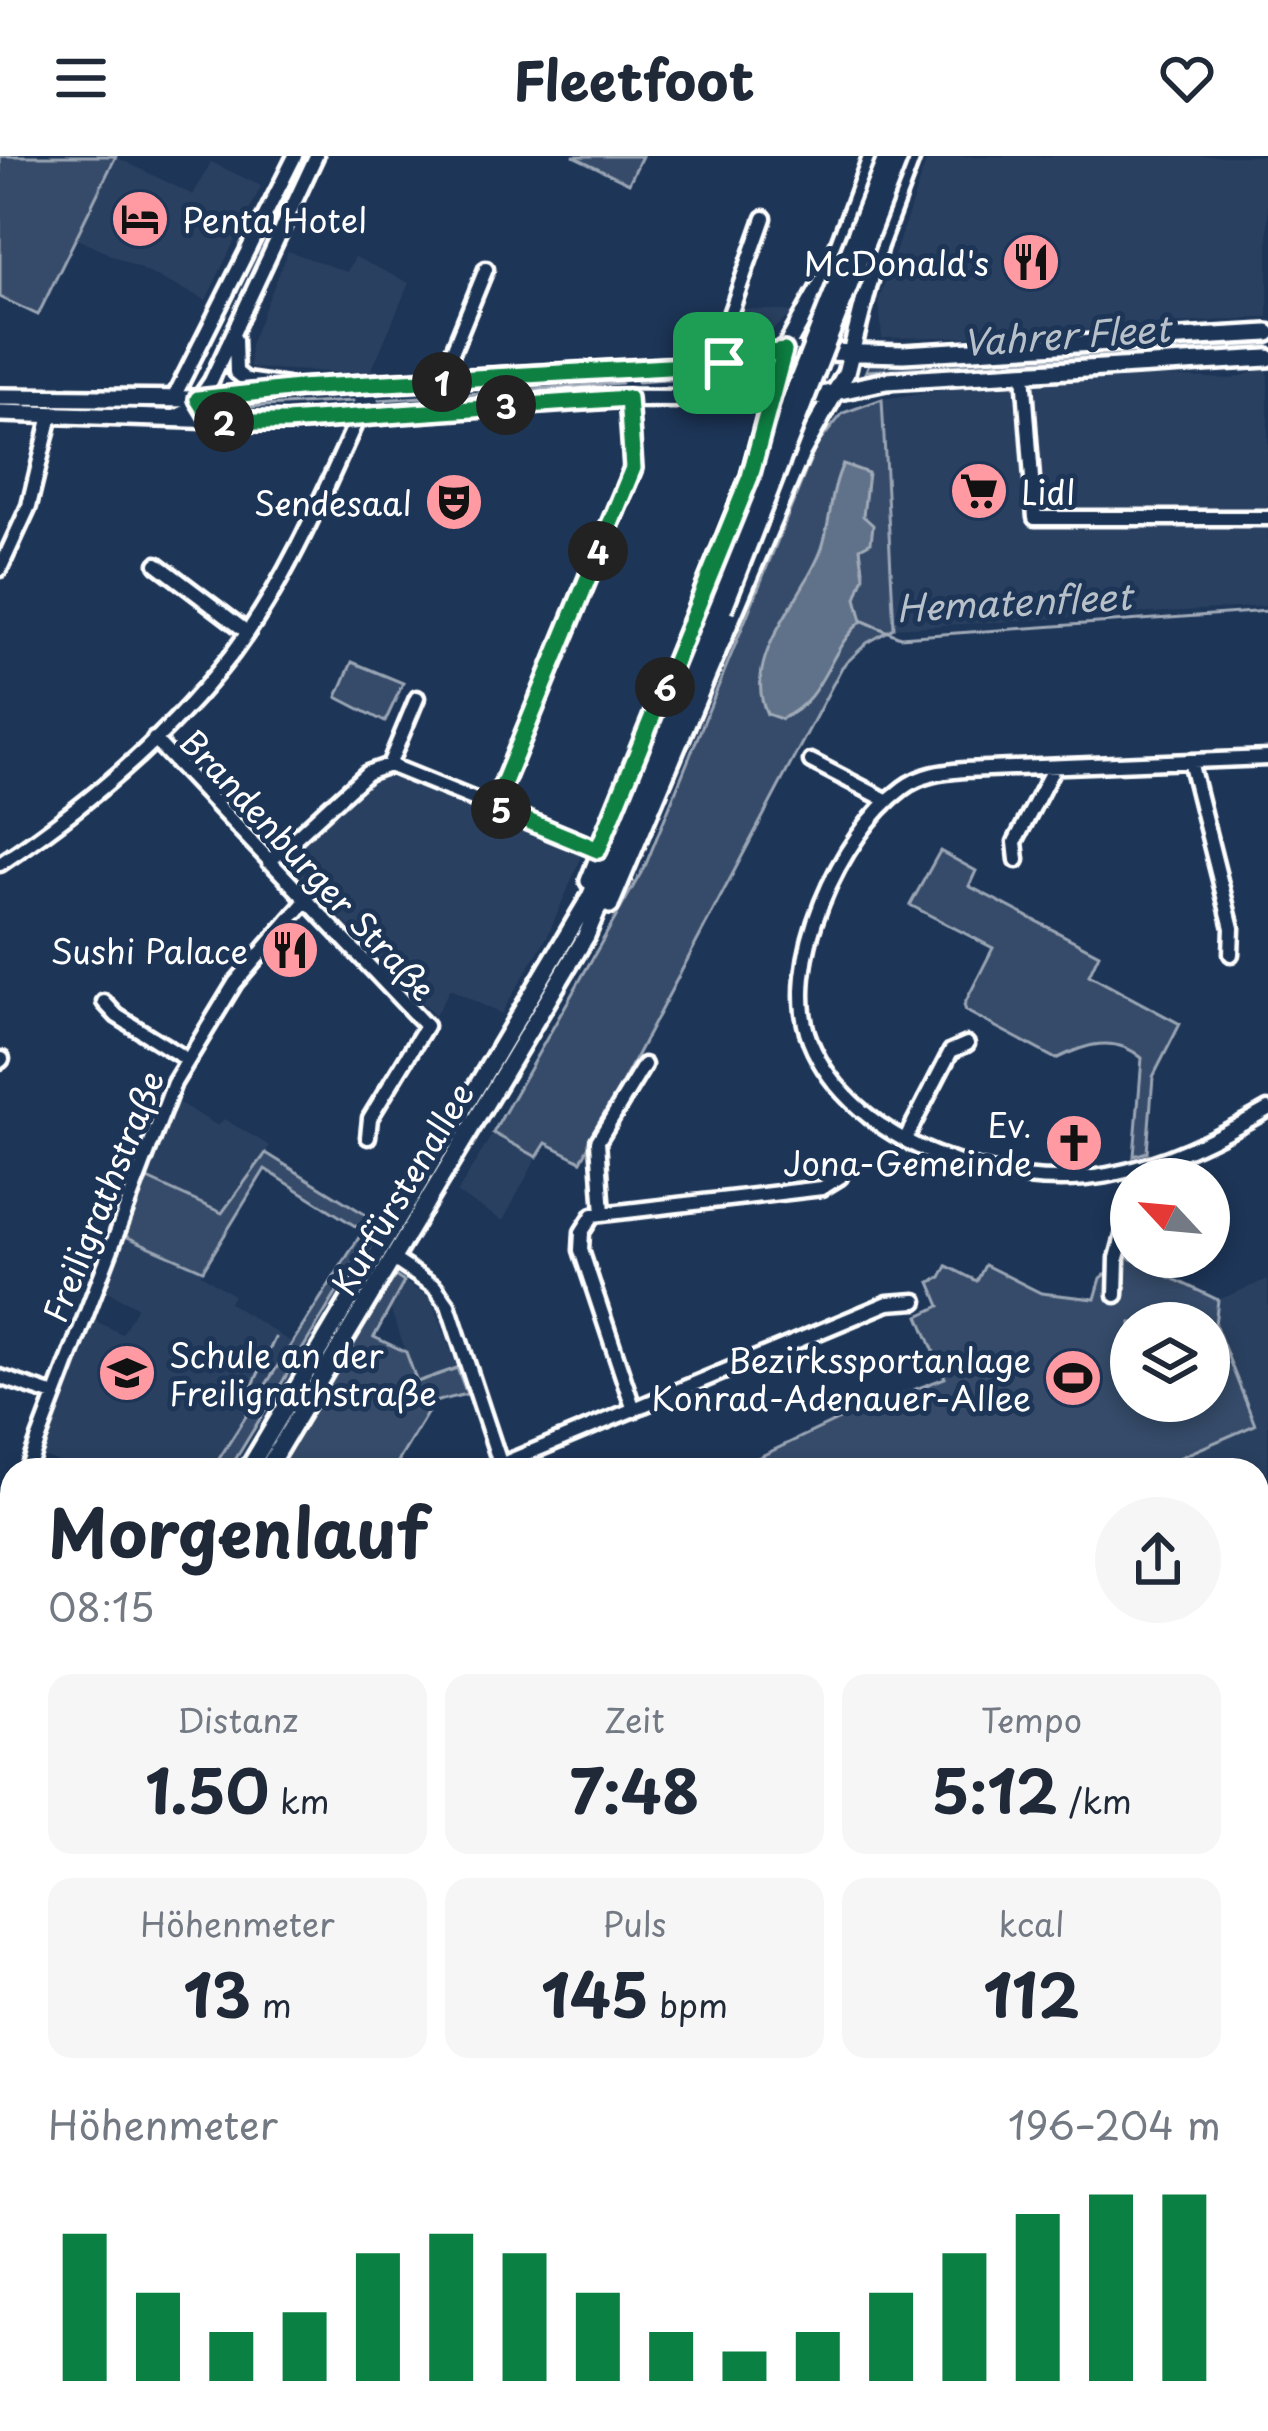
<!DOCTYPE html>
<html lang="de">
<meta charset="utf-8">
<style>
body{margin:0;font-family:"Playpen Sans",sans-serif;background:#f6f6f7;color:#1f2937;height:100vh;display:flex;flex-direction:column;font-size:45px;white-space:nowrap}
*{box-sizing:border-box;margin:0}
p{font-size:39px;color:#747a83}
.icon{flex:none;width:66px;height:66px;fill:none;stroke:currentColor;stroke-width:2;stroke-linecap:round;stroke-linejoin:round}
.map{position:relative;flex:1;overflow:hidden}
.drawer{position:absolute;left:0px;top:1302px;width:1269px;height:975px;display:flex;flex-direction:column;background:#fff;border-radius:36px 36px 0 0;box-shadow:0 6px 18px #0003}
.drawer>*{flex:none}
.needle{width:78px;rotate:296deg}
.controls{position:absolute;left:1110px;top:1002px;display:grid;gap:24px}
.controls a{display:grid;place-items:center;width:120px;height:120px;border-radius:50%;background:#fff;box-shadow:0 6px 18px #0003;font-size:60px}
.pin{position:absolute;display:grid;place-items:center;width:102px;height:102px;color:#fff;margin:-51px;border-radius:24px;box-shadow:0 6px 18px #0006}
.km{position:absolute;width:60px;height:60px;margin:-30px;border-radius:50%;background:#222;color:#fff;font-size:33px;line-height:60px;text-align:center}
.round{display:grid;place-items:center;flex:none;width:126px;height:126px;border-radius:63px;background:#f6f6f7}
.overview{display:flex;align-items:center;justify-content:space-between;height:204px;padding:0 48px}
h1{font-size:66px;font-weight:700;line-height:90px}
.metrics{display:grid;grid-template-columns:repeat(3,1fr);gap:18px;height:204px;padding:12px 48px}
.metrics div{display:grid;align-content:center;border-radius:24px;background:#f6f6f7;text-align:center}
.metrics b{font-size:60px;font-weight:700}
.metrics small{font-size:33px;font-weight:400}
.metrics p{font-size:33px}
.chart{height:336px;padding:24px 48px}
.chart p{display:flex;justify-content:space-between}
.chart svg{width:100%;height:216px;margin-top:12px;stroke:#0b8043;stroke-width:6}
header{display:flex;justify-content:space-between;align-items:center;height:156px;padding:0 48px;background:#fff;font-size:54px;font-weight:700}
.map>svg:first-child{display:block}
.built{fill:#2a4161}
.green{fill:#364b69;stroke:#9aa5b4;stroke-width:3;fill-rule:evenodd}
.water{fill:#617289;stroke:#a0aab8;stroke-width:3}
.lines{fill:none;stroke-linecap:round;stroke-linejoin:round}
.stream{stroke:#a0aab8;stroke-width:3}
.minor-casing{stroke:#fff;stroke-width:21}
.major-casing{stroke:#fff;stroke-width:24}
.minor{stroke:#1d3557;stroke-width:12}
.major{stroke:#1d3557;stroke-width:15}
.tram{stroke:#fff;stroke-width:3}
.rail{stroke:#fff;stroke-width:3}
.major-bridge-casing{stroke:#fff;stroke-width:24;stroke-linecap:butt}
.major-bridge{stroke:#1d3557;stroke-width:15}
.route-casing{stroke:#fff;stroke-width:24}
.route{stroke:#0b8043;stroke-width:15}
.labels{text-anchor:middle;dominant-baseline:central;stroke-width:10;stroke-linejoin:round;paint-order:stroke}
.poi-label{font-size:33px;fill:#fff;stroke:#1d3557;text-anchor:end}
.street-label{font-size:33px;fill:#fff;stroke:#1d3557}
.water-label{font-size:36px;font-style:italic;fill:#b8c0ca;stroke:#1d3557}
</style>
<header><svg class="icon" aria-label="menu" viewBox="0 0 24 24"><path d="M4 6h16M4 12h16M4 18h16"/></svg>Fleetfoot<svg class="icon" aria-label="heart" viewBox="0 0 24 24"><path d="M12 20l-8-8c-3-5 5-10 8-4 3-6 11-1 8 4z"/></svg></header>
<div class="map">
<svg width="1268" height="2275" viewBox="0 0 1268 2275">
<rect width="100%" height="100%" fill="#1d3557"/>
<filter id="ink" filterUnits="userSpaceOnUse"><feTurbulence type="fractalNoise" baseFrequency=".00833" numOctaves="2"/><feDisplacementMap in="SourceGraphic" scale="24" xChannelSelector="R" yChannelSelector="G"/><feConvolveMatrix kernelMatrix="1 2 1 2 8 2 1 2 1" color-interpolation-filters="sRGB"/></filter>
<g filter="url(#ink)">
<path class="built" d="M928 0H1268V161L999 180 882 182 879 144Z
M116 1 193 39 211 6 261 30 206 144 75 82Z
M288 95 347 116 355 101 409 127 370 218 250 212V189Z
M738 152 795 156 760 184 728 188Z
M1257 215H1268V450L894 472 882 243 974 230 1155 220 1232 223Z
M381 620 412 626 576 695 581 702 547 781 501 858 450 833 435 860 284 703Z
M177 946 218 970 224 963 270 990 222 1058 145 1022Z
M493 977 537 1001 503 1065 457 1037Z
M123 1079 203 1114 201 1118 233 1139 229 1147 292 1187 212 1314H80L43 1300 94 1164 122 1178 137 1151 105 1134Z
M1268 1123V1421L1257 1426V1314H1151L1255 1269 1214 1168V1153L1218 1144Z
M404 1126 432 1143 457 1212 417 1227 389 1149Z
M0 1857 12 1880V1963L0 1968Z"/>
<path class="green" d="M0 0H116L38 159 0 141Z
M573 0H642L629 27Z
M1268 181V198L862 224 871 203Z
M882 243 894 472 867 487 842 511 581 1005 546 987 537 1001 493 977 646 708 816 290 843 257Z
M352 506 403 527 385 566 337 541Z
M940 695 976 715 969 730 1099 798 1089 819 1180 868 1153 921 1147 996 1134 1000 1142 902C1114 878 1084 889 1056 903L966 855 964 849 993 792 910 749Z
M266 997 379 1067 229 1314H212L363 1075 265 1013 203 1114 123 1079 145 1022 222 1057Z
M1127 1101 1218 1144 1215 1168 1255 1269 1151 1314H732L850 1258 945 1222 919 1160 940 1150 930 1126 941 1122 947 1110 977 1125 985 1109 1041 1137 1095 1143 1101 1122ZM1131 1167H1209V1245H1131Z
M395 1120 404 1126 374 1181 406 1196 417 1226 457 1212 467 1238 434 1246 393 1314H277Z
M1268 1466V1945L1257 1961V1471Z"/>
<path class="water" d="M843 308 868 317 863 360 873 369 871 386 860 392 864 420 856 442 862 465C827 494 826 544 781 563L767 558C740 501 804 444 822 392 831 365 830 335 843 308Z"/>
<g class="lines">
<path class="stream" d="M867 215 1268 189
M637 226 757 218
M379 244 621 227
M246 251 353 245
M861 464 900 481 1268 455
M252 1231 275 1182
M1257 1809 1268 1796"/>
<defs>
<path id="minor" d="M235 183 236 216 246 224 287 230
M724 207 728 164 764 62
M1024 217 1035 362H1268
M440 226 486 113
M173 243 295 0
M177 260 192 253 211 225 316 0
M157 408 247 476
M0 413 29 350 51 259
M154 583 426 870 370 962 368 981
M1268 602 964 614C942 616 922 618 903 632 840 678 780 809 810 885 852 990 1004 1038 1108 1019 1166 1008 1217 982 1268 953
M811 605 888 645
M1190 605 1232 772 1231 798
M389 609 417 542
M335 646 367 617 389 609 599 694
M494 651 633 312 628 241
M1017 704 1015 686 1054 611
M269 706 332 648
M0 708C87 650 169 580 233 497 286 426 323 339 359 259
M104 846 117 860 186 903
M0 905 2 903
M906 982 951 895 967 888
M603 1058 598 985 644 909
M393 1103 435 1131 448 1149 502 1313
M1116 1139 1117 1102 1131 1050
M0 1221 54 1239
M634 1254 581 1094 582 1076 593 1059 822 1032 840 1021
M500 1309 888 1147 916 1145
M27 1314 174 927 235 827 304 747
M0 1387 12 1354
M0 1523 12 1527
M0 2023 12 2017
M1257 2220 1268 2209
M27 2265 28 2275
M135 2265 136 2275
M781 2265 782 2275
M453 2275 460 2265
M889 2275 897 2265
M1199 2275 1209 2265"/>
<path id="major" d="M0 241 198 243 299 232 686 210 784 195 903 198 1268 177
M0 257 286 266 594 242 803 243 886 225 1268 202
M589 725 750 321 784 195 830 113 872 0
M610 749 801 297 846 217 878 91 912 0
M248 1314 590 741 710 448
M266 1314 586 780 723 454
M1257 1442 1268 1437
M0 1722 12 1699
M0 1746 12 1722
M0 1775 12 1750
M0 1797 12 1772
M0 1841 12 1863
M0 1986 12 1981
M0 2036 12 2035
M607 2265 622 2275"/>
</defs>
<use href="#minor" class="minor-casing"/>
<use href="#major" class="major-casing"/>
<use href="#minor" class="minor"/>
<use href="#major" class="major"/>
<path class="tram" d="M1257 1458 1268 1453
M0 2000 12 1995"/>
<path class="rail" d="M1257 1975 1268 1963
M1257 2069 1268 2062
M1257 2114 1268 2104
M1009 2275 1017 2265
M1030 2275 1039 2265
M1090 2275 1100 2265"/>
<defs>
<path id="major-bridge" d="M710 448 887 0
M723 454 900 0"/>
</defs>
<use href="#major-bridge" class="major-bridge-casing"/>
<use href="#major-bridge" class="major-bridge"/>
</g>
</g>
<g class="lines" filter="url(#ink)">
<defs>
<path id="route" d="M784 195 750 321 598 694 494 651 633 312 628 242 286 266H212L198 243 298 232 686 210Z"/>
</defs>
<use href="#route" class="route-casing"/>
<use href="#route" class="route"/>
</g>
<defs>
<symbol id="hotel-disc" viewBox="-11 -11 22 22"><circle r="9.5" fill="#ff9aa2" stroke="#1d3557"/><path d="M-6-4.5h1.5V1H6V5H4.5V3h-9V5H-6ZM-4 0a1.8 1.8 0 1 1 3.6 0ZM.5 0V-2.5h3Q6-2.5 6 0Z" fill="#111"/></symbol>
<symbol id="restaurant-disc" viewBox="-11 -11 22 22"><circle r="9.5" fill="#ff9aa2" stroke="#1d3557"/><path d="M-5-6h1v4h1v-4h1v4h1v-4h1v5L-1.5 .5V6h-2V.5L-5-1ZM5-6V6H3V1.5H1.5Q1.5-4 5-6Z" fill="#111"/></symbol>
<symbol id="supermarket-disc" viewBox="-11 -11 22 22"><circle r="9.5" fill="#ff9aa2" stroke="#1d3557"/><path d="M-6-5.5h2.5l.6 2H6L4.5 2H-2.5L-4.4-4H-6ZM-1.5 3.2a1.3 1.3 0 1 0 .1 0ZM3 3.2a1.3 1.3 0 1 0 .1 0Z" fill="#111"/></symbol>
<symbol id="theatre-disc" viewBox="-11 -11 22 22"><circle r="9.5" fill="#ff9aa2" stroke="#1d3557"/><path d="M-5-5.5Q0-4 5-5.5V0Q5 5 0 6Q-5 5-5 0ZM-3.3-2.5H-1v1.5H-3.3ZM1-2.5H3.3v1.5H1ZM-2.8 1Q0 5.5 2.8 1Z" fill="#111"/></symbol>
<symbol id="church-disc" viewBox="-11 -11 22 22"><circle r="9.5" fill="#ff9aa2" stroke="#1d3557"/><path d="M-1.2-6h2.4v3.5h3.3v2.4h-3.3V6h-2.4V-.1h-3.3v-2.4h3.3Z" fill="#111"/></symbol>
<symbol id="school-disc" viewBox="-11 -11 22 22"><circle r="9.5" fill="#ff9aa2" stroke="#1d3557"/><path d="M0-5L7-2L0 1L-7-2ZM-4 1L0 2.5L4 1V4Q0 6-4 4Z" fill="#111"/></symbol>
<symbol id="stadium-disc" viewBox="-11 -11 22 22"><circle r="9.5" fill="#ff9aa2" stroke="#1d3557"/><path d="M0-5a6.5 5 0 1 0 0 10a6.5 5 0 1 0 0-10ZM-3.5-1.8h7v3.6h-7Z" fill="#111"/></symbol>
</defs>
<g fill-rule="evenodd">
<use href="#hotel-disc" x="107" y="30" width="66" height="66"/>
<use href="#restaurant-disc" x="998" y="73" width="66" height="66"/>
<use href="#supermarket-disc" x="946" y="302" width="66" height="66"/>
<use href="#theatre-disc" x="421" y="313" width="66" height="66"/>
<use href="#restaurant-disc" x="257" y="761" width="66" height="66"/>
<use href="#church-disc" x="1041" y="954" width="66" height="66"/>
<use href="#school-disc" x="94" y="1184" width="66" height="66"/>
<use href="#stadium-disc" x="1040" y="1189" width="66" height="66"/>
</g>
<g class="labels">
<g class="poi-label">
<text x="182" y="63" text-anchor="start">Penta Hotel</text>
<text x="989" y="106">McDonald's</text>
<text x="1021" y="335" text-anchor="start">Lidl</text>
<text x="412" y="346">Sendesaal</text>
<text x="248" y="794">Sushi Palace</text>
<text x="1032" y="968">Ev.<tspan x="1032" dy="38">Jona-Gemeinde</tspan></text>
<text x="169" y="1198" text-anchor="start">Schule an der<tspan x="169" dy="38">Freiligrathstraße</tspan></text>
<text x="1031" y="1203">Bezirkssportanlage<tspan x="1031" dy="38">Konrad-Adenauer-Allee</tspan></text>
</g>
<g class="street-label">
<text transform="translate(309 708) rotate(47)">Brandenburger Straße</text>
<text transform="translate(401 1032) rotate(-59)">Kurfürstenallee</text>
<text transform="translate(102 1040) rotate(-68)">Freiligrathstraße</text>
</g>
<g class="water-label">
<text transform="translate(1066 178) rotate(-4)">Vahrer Fleet</text>
<text transform="translate(1014 445) rotate(-3)">Hematenfleet</text>
</g>
</g>
</svg>
<div class="controls">
<a><svg class="needle" viewBox="-14 -14 28 28"><path d="M0-13l5 13h-10z" fill="#e53935"/><path d="M0 13l5-13h-10z" fill="#747a83"/></svg></a>
<a><svg class="icon" aria-label="layers" viewBox="0 0 24 24"><path d="M12 4l9 5-9 5-9-5zM3 14l9 5 9-5"/></svg></a>
</div>
<div class="pin" style="left:724px;top:207px;background:#1e9e55"><svg class="icon" aria-label="arrive" viewBox="0 0 24 24"><path d="M6 21V4h12l-3 4 3 4H6"/></svg></div>
<b class="km" style="left:442px;top:226px">1</b>
<b class="km" style="left:224px;top:266px">2</b>
<b class="km" style="left:506px;top:249px">3</b>
<b class="km" style="left:598px;top:395px">4</b>
<b class="km" style="left:501px;top:653px">5</b>
<b class="km" style="left:665px;top:531px">6</b>
<section class="drawer">
<div class="overview"><div><h1>Morgenlauf</h1><p>08:15</p></div><a class="round"><svg class="icon" aria-label="share" viewBox="0 0 24 24"><path d="M12 15V3M7 8l5-5 5 5M5 13v7h14v-7"/></svg></a></div>
<div class="metrics">
<div><p>Distanz</p><b>1.50<small> km</small></b></div>
<div><p>Zeit</p><b>7:48</b></div>
<div><p>Tempo</p><b>5:12<small> /km</small></b></div>
</div>
<div class="metrics">
<div><p>Höhenmeter</p><b>13<small> m</small></b></div>
<div><p>Puls</p><b>145<small> bpm</small></b></div>
<div><p>kcal</p><b>112</b></div>
</div>
<div class="chart"><p><span>Höhenmeter</span>196–204 m</p>
<svg viewBox="0 0 160 44" preserveAspectRatio="none"><path d="M5 44V14M15 44V26M25 44V34M35 44V30M45 44V18M55 44V14M65 44V18M75 44V26M85 44V34M95 44V38M105 44V34M115 44V26M125 44V18M135 44V10M145 44V6M155 44V6"/></svg>
</div>
</section>
</div>
